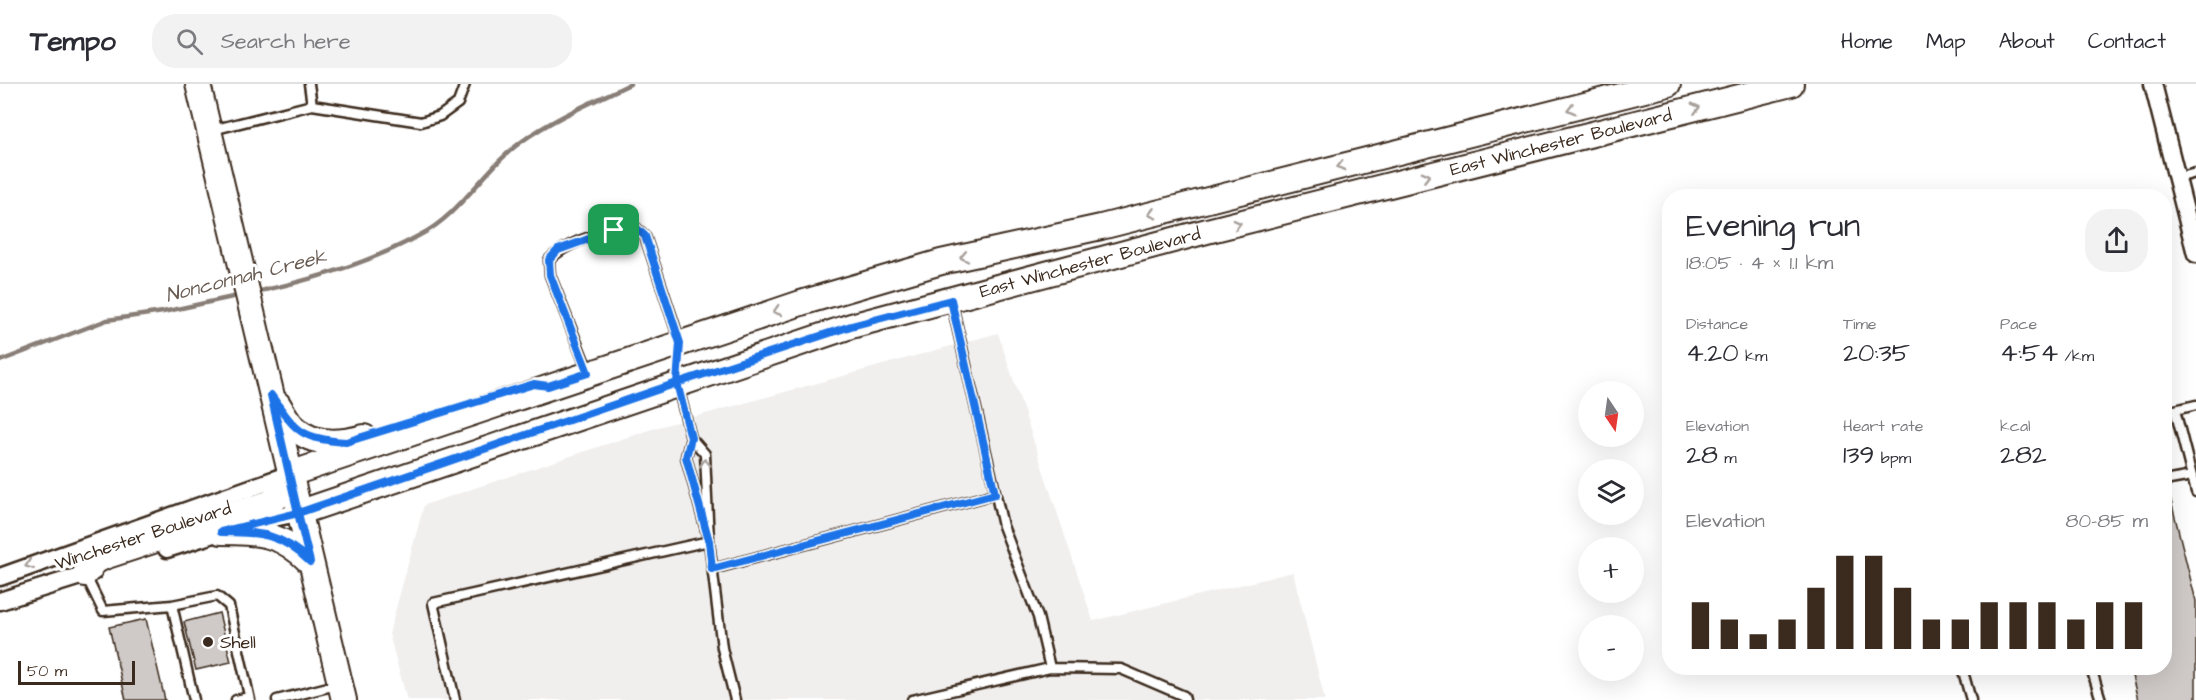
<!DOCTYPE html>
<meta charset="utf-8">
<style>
body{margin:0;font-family:"Architects Daughter",sans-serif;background:#f2f2f3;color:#2b2b33;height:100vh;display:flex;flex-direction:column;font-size:22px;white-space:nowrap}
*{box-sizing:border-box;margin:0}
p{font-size:20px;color:#7c7c81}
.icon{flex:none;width:33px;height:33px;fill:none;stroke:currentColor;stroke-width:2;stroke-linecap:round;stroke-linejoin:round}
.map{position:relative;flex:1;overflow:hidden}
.panel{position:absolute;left:1662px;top:105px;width:510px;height:486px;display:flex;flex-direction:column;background:#fff;border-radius:24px;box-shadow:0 6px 24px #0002}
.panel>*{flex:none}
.needle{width:39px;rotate:167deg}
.fabs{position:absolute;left:1578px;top:297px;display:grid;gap:12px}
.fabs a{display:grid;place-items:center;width:66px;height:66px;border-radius:50%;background:#fff;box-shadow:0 6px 24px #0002;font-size:30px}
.scale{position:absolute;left:18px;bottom:15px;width:117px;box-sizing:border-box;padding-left:6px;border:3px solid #3b2a1e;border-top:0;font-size:16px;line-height:21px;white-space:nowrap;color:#3b2a1e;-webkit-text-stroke:4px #fff;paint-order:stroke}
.pin{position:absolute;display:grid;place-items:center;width:51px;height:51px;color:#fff;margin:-26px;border-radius:12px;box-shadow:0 3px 9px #0006}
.round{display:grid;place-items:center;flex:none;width:63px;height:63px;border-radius:24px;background:#f2f2f3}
.summary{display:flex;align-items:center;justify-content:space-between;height:102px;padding:0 24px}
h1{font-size:33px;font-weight:600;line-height:45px}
.figures{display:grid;grid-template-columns:repeat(3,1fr);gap:9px;height:102px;padding:6px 24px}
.figures div{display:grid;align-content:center}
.figures b{font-size:26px;font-weight:600}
.figures small{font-size:16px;font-weight:400}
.figures p{font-size:16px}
.chart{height:168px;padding:12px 24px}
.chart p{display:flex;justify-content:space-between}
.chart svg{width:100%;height:108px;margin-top:6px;stroke:#3b2a1e;stroke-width:6}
header{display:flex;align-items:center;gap:36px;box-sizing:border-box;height:84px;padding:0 30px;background:#fff;border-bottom:2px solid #e1e1e2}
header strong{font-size:28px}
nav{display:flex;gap:33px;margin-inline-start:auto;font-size:21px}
.search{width:420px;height:54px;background:#f2f2f3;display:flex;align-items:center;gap:15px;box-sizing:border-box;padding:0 21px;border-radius:24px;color:#7c7c81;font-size:22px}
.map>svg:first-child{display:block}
.built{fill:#f1efee}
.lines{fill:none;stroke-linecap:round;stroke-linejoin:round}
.stream{stroke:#887e77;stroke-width:4.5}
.building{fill:#cfcac7;stroke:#3b2a1e;stroke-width:1.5}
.service-casing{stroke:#3b2a1e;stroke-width:13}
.minor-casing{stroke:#3b2a1e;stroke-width:21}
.secondary-casing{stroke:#3b2a1e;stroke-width:28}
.service{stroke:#fff;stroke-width:8}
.minor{stroke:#fff;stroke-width:16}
.secondary{stroke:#fff;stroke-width:24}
.oneway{stroke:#a79f9a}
.route-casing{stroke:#fff;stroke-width:12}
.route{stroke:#1a73e8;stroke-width:8}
.poi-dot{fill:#3b2a1e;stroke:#fff;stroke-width:2}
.labels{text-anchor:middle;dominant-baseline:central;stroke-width:6;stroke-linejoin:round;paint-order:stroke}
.street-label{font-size:18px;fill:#3b2a1e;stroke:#fff}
.poi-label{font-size:18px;fill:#3b2a1e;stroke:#fff;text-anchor:start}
.water-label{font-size:20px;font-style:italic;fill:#685b52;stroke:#fff}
</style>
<header>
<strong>Tempo</strong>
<div class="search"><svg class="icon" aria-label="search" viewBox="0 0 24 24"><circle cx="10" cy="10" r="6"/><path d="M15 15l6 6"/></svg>Search here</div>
<nav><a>Home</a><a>Map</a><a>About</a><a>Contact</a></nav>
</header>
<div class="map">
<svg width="2196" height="616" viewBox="0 0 2196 616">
<rect width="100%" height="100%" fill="#fff"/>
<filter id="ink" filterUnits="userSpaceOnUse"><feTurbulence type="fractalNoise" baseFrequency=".0167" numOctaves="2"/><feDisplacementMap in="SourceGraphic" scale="12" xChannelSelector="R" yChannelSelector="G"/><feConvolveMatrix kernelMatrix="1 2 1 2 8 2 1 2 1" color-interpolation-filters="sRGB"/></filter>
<g filter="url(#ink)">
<path class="built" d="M998 249 1093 537 1293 488 1325 616H407L389 550 424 421 658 343Z"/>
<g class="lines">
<path class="stream" d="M256 208C312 196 370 179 420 151 461 130 484 85 521 58 554 34 593 18 630 0
M0 277 107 236 163 228 242 211"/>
</g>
<path class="building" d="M2169 409 2196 517V616H2138L2130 584H2164V410Z
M219 529 231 578 196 586 184 538Z
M146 535 165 616H126L109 543Z"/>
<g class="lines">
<defs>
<path id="service" d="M309 0 312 21
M212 46 312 21 421 38 440 32 458 19 465 0
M2177 94 2196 89
M588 287 550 191 549 176C568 156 607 147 634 142L645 152 680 258
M678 303 691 354 705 370 709 457 686 373 691 354
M2175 326 2196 321
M2164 328 2175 326 2196 408
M2164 397 2192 392
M713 485 995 410
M86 492 103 527 172 521 217 512 229 522 250 616
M172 521 194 616
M1050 584 1121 585 1184 612 1185 616
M1962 584 1971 616
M2091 584 2101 616
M236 616 249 613
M277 616 340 600
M455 616 433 519 709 457 722 564 735 616
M912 616 1050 584 1038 533 1003 442 951 216"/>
<path id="minor" d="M2153 0 2196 170
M167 465 248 439 298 429
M0 493 290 390
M0 517 93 488"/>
<g id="secondary">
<path d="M198 0 344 616"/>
<path d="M278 320C283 328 288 338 295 344 313 362 342 359 364 353"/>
<path d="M290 390 801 219 941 178 1101 143 1668 0"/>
<path id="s1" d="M298 429 851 242 1207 147 1791 0"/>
<path d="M221 448C260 448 281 449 310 478"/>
<path d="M85 490 91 480 104 473 269 419 279 412 290 390"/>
</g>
</defs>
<use href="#service" class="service-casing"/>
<use href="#minor" class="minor-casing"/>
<use href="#secondary" class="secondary-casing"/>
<use href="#service" class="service"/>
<use href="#minor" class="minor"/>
<use href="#secondary" class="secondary"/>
</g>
<defs><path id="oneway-chevron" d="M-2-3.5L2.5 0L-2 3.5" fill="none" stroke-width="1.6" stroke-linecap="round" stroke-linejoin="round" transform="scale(1.5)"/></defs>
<g class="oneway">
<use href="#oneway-chevron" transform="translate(1696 24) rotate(-14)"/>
<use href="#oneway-chevron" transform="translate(1571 25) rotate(166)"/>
<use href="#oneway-chevron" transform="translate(1341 82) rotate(166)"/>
<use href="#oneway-chevron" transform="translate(1426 92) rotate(-14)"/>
<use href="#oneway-chevron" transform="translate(1152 130) rotate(166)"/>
<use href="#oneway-chevron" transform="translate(1237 140) rotate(-14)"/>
<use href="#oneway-chevron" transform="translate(964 173) rotate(168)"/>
<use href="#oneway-chevron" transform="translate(777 227) rotate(162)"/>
<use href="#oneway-chevron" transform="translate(705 379) rotate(-95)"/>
<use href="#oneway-chevron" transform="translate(29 481) rotate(159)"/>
</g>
</g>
<g class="lines" filter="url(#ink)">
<defs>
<path id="route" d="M614 146 558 166 549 176 550 191 588 289 548 302 534 300 346 358C300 355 296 347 271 311L298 429 221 448C260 448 281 449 310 478L298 429 677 299 691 354 686 373 709 457 712 485 995 410 951 216 851 242 677 299 680 259 645 152 634 142 614 146"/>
</defs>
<use href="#route" class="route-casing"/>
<use href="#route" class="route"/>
</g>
<circle class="poi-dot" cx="208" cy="558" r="6"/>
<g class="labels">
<g class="street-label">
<text stroke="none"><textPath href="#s1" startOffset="1317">East Winchester Boulevard</textPath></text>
<text stroke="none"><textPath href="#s1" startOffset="831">East Winchester Boulevard</textPath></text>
<text transform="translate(143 452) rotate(-18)">Winchester Boulevard</text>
</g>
<g class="poi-label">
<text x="220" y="558">Shell</text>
</g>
<g class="water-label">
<text transform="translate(246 192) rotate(-14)">Nonconnah Creek</text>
</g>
</g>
</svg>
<div class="fabs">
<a><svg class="needle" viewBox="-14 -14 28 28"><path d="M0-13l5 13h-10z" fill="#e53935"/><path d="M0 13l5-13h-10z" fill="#7c7c81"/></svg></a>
<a><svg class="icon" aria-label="layers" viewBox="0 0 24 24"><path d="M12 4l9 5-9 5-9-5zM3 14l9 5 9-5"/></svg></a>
<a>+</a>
<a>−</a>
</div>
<div class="scale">50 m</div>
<div class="pin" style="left:614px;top:146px;background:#1e9e55"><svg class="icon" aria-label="arrive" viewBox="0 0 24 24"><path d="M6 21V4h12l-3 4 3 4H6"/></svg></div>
<section class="panel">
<div class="summary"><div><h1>Evening run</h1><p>18:05 · 4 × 1.1 km</p></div><a class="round"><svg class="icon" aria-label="share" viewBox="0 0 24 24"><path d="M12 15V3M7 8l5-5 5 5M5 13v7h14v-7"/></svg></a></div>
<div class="figures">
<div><p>Distance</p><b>4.20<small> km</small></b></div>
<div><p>Time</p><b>20:35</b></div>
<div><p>Pace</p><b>4:54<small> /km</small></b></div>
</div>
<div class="figures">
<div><p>Elevation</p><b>28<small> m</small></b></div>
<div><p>Heart rate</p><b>139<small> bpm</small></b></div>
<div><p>kcal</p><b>282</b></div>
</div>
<div class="chart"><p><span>Elevation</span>80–85 m</p>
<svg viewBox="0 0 160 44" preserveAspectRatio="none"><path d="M5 44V25M15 44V32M25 44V38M35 44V32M45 44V19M55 44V6M65 44V6M75 44V19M85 44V32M95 44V32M105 44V25M115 44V25M125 44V25M135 44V32M145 44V25M155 44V25"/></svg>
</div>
</section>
</div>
